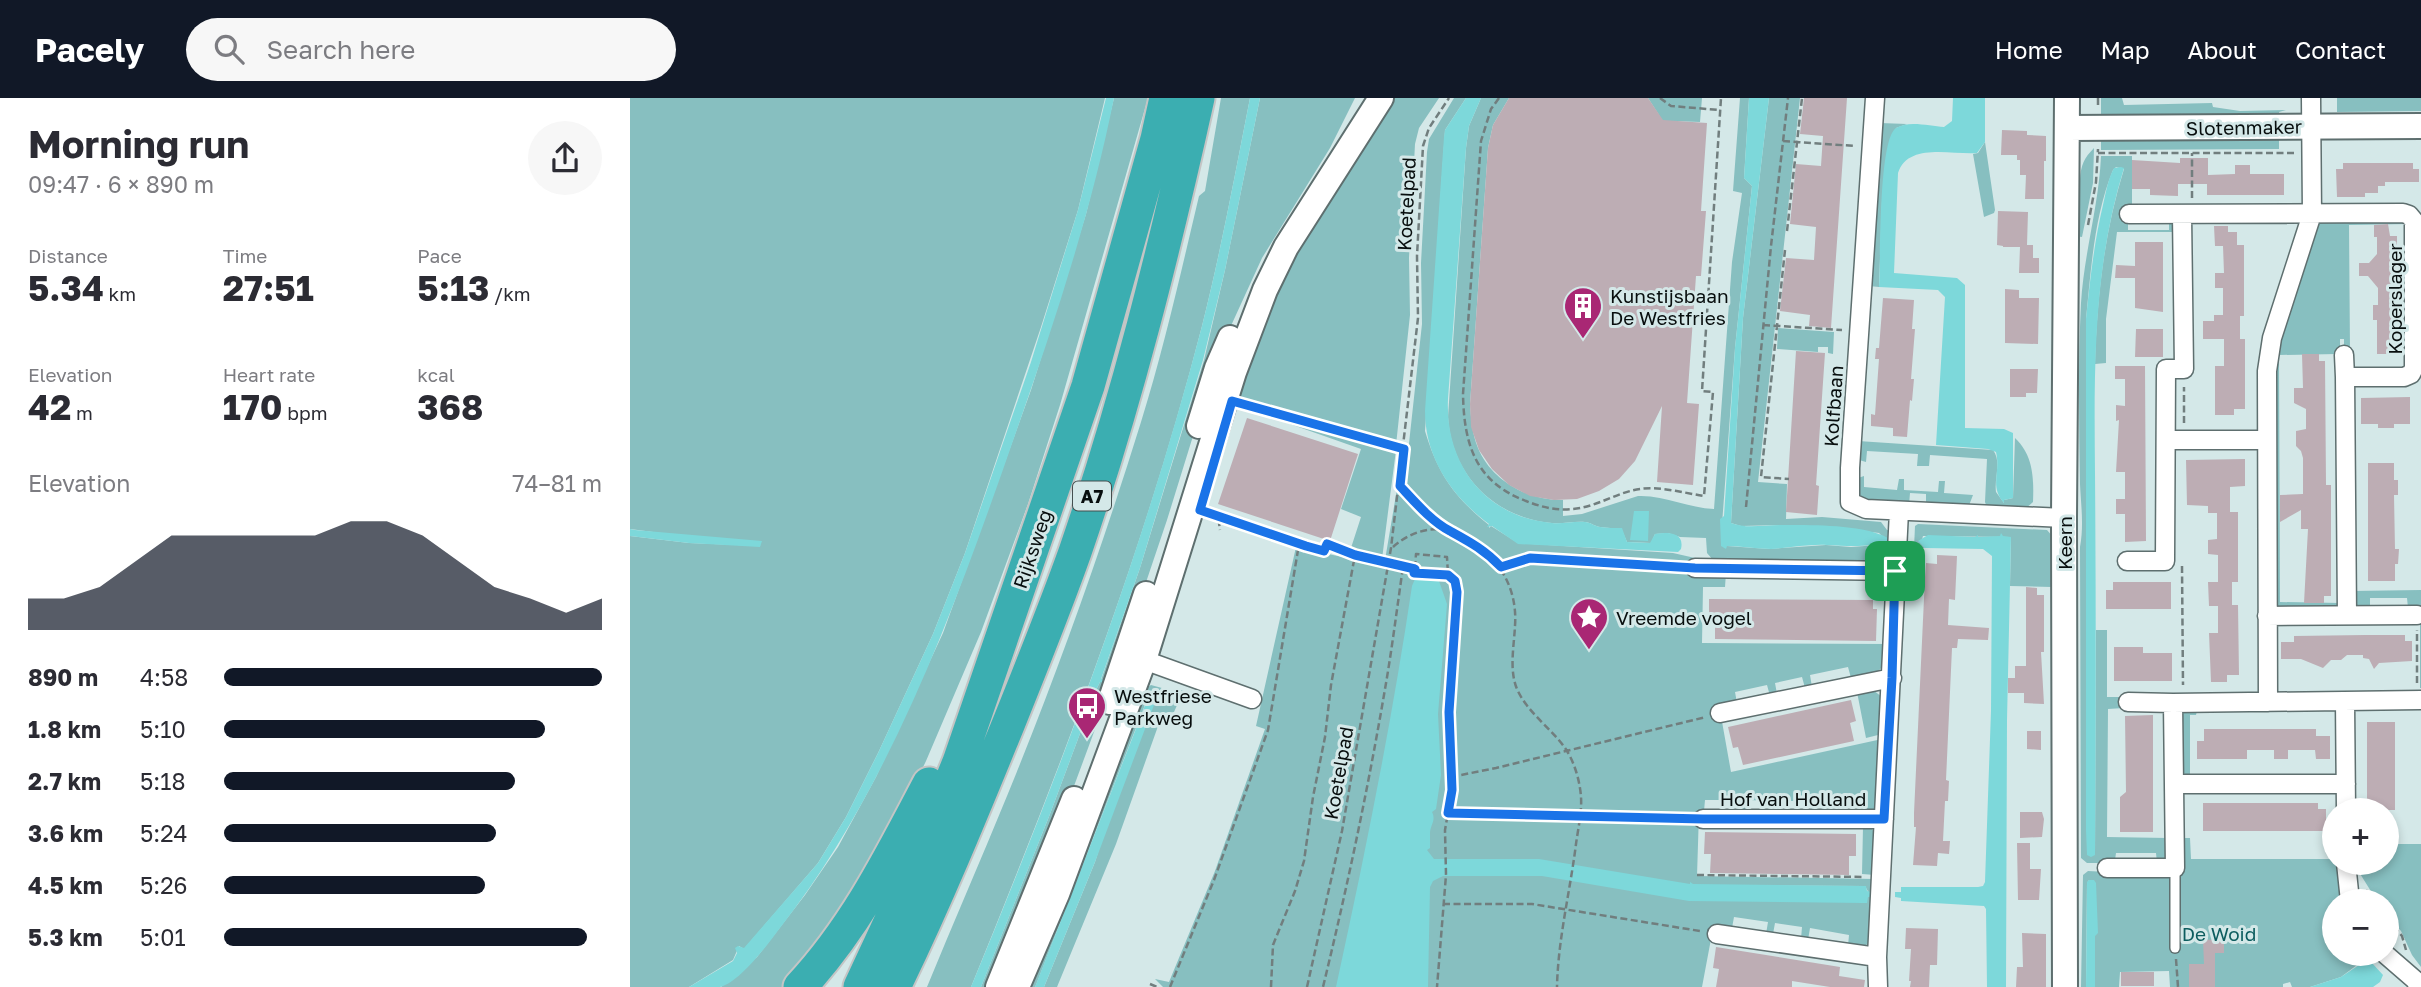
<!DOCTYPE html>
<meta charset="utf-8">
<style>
body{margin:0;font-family:"Golos Text",sans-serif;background:#f7f7f7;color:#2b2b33;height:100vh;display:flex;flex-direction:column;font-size:26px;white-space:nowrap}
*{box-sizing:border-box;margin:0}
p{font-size:23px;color:#7c7c81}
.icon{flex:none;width:38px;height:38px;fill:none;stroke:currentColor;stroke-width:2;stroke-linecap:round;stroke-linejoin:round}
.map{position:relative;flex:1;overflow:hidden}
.drawer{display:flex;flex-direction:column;background:#fff;width:630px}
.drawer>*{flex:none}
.fabs{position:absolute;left:1692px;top:700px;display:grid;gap:14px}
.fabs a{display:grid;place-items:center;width:77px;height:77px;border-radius:50%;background:#fff;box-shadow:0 4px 10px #0003;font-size:35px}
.pin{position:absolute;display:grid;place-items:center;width:60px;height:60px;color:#fff;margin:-30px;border-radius:14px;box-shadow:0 4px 10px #0006}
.round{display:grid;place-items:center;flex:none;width:74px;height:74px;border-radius:37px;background:#f7f7f7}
.headline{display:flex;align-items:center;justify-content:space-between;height:119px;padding:0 28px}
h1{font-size:38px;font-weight:700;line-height:52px}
.metrics{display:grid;grid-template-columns:repeat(3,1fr);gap:10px;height:119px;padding:7px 28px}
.metrics div{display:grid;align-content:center}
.metrics b{font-size:35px;font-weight:700}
.metrics small{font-size:19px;font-weight:400}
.metrics p{font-size:19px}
.chart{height:196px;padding:14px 28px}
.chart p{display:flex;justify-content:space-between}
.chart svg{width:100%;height:126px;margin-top:7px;fill:#111827;opacity:.7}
ul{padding:0 28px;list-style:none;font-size:23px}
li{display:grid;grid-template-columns:112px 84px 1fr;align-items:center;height:52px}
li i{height:18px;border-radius:9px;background:#111827}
header{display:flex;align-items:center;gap:42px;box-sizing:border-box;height:98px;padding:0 35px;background:#111827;color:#fff}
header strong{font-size:33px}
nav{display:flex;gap:38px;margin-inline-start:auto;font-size:24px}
.search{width:490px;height:63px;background:#f7f7f7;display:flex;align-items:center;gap:18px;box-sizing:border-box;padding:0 24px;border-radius:38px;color:#7c7c81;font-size:26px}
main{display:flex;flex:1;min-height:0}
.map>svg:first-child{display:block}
.green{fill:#87bfc0;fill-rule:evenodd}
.water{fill:#7dd8da}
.building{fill:#bdadb4}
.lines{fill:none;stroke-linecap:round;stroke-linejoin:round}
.lane-casing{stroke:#5e6f6f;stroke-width:12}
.street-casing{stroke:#5e6f6f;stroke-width:21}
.secondary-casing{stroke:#5e6f6f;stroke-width:28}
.highway-casing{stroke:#c4c5c5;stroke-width:37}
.path{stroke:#717e7e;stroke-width:2.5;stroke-dasharray:7 3.5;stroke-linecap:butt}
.lane{stroke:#fff;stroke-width:9}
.street{stroke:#fff;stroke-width:18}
.secondary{stroke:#fff;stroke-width:24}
.highway{stroke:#3baeb1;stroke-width:33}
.route-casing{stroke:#fff;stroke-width:14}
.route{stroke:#1a73e8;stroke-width:9}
.labels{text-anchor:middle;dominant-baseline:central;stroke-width:6;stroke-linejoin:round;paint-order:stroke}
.shield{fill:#d4e8e8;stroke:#454f4f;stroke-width:2}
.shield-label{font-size:18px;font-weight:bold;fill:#080e0e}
.street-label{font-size:19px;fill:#080e0e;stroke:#d4e8e8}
.poi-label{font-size:19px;fill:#080e0e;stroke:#d4e8e8;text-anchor:start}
.park-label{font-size:19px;fill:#0d5d5f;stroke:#d4e8e8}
</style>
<header>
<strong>Pacely</strong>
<div class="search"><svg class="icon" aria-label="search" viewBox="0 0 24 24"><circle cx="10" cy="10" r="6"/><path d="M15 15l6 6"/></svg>Search here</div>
<nav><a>Home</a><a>Map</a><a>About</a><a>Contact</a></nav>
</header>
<main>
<section class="drawer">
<div class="headline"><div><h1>Morning run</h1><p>09:47 · 6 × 890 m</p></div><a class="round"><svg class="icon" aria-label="share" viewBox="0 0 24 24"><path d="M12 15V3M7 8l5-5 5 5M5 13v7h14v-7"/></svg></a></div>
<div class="metrics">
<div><p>Distance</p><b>5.34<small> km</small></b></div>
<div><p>Time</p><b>27:51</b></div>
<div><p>Pace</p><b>5:13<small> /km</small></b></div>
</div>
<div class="metrics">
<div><p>Elevation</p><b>42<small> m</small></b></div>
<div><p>Heart rate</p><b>170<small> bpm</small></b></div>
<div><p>kcal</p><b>368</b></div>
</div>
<div class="chart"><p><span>Elevation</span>74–81 m</p>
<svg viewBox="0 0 160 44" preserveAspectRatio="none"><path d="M0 44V33L10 33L20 29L30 20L40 11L50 11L60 11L70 11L80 11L90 6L100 6L110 11L120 20L130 29L140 33L150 38L160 33V44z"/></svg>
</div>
<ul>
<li><b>890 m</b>4:58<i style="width:100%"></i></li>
<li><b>1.8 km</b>5:10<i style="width:85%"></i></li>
<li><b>2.7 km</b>5:18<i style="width:77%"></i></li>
<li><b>3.6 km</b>5:24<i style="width:72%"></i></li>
<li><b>4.5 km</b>5:26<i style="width:69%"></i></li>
<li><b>5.3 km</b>5:01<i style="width:96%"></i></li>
</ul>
</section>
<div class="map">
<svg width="1791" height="889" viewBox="0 0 1791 889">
<rect width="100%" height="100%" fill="#d4e8e8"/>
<path class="green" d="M0 0H475L448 112 411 229 335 455 303 536 249 653 216 719 188 765 114 851 109 848 103 862 59 889H0V438L59 445 131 448 0 431Z
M484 0H518L430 307 398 406 351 534 296 663 241 777 155 889H91L127 859 175 797 208 749 246 679 313 535 401 292 456 116Z
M591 0H620C605 76 591 153 572 228 514 454 429 673 341 889H297C323 825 351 762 377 698 427 576 472 450 511 324 534 250 551 174 569 98L575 93Z
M630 0H725L700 50 632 160 589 254 537 422 481 588 427 734 363 889H351L420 716 467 590 470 584H473L471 582 510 470 574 262 595 172Z
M755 0H809L789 30 785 46 779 160 780 217 766 347 601 300 630 214Z
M824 0H836L815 32 795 333C808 376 824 399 859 427V430L861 428 888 445 1043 455 1065 460 1066 474 1096 475 1095 489H1073L1072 545 1257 546C1255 576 1249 575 1221 580L1218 569 1180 577 1182 589 1175 590 1172 579 1145 585 1147 596 1140 598 1137 587 1105 594 1107 605 1091 618 1101 674 1252 641 1248 707 1245 711 1229 715 1228 704 1188 703V715H1181V703H1152V714H1145L1144 703 1117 702 1116 714 1109 713V702H1075L1074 713 1069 714 1067 778 1245 781 1242 841C1235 851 1229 849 1218 848L1219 837 1180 830 1178 842 1171 841 1172 829 1145 825 1143 836H1136L1138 824 1104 819 1102 830 1086 827 1081 841 1072 889H533L525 881 539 884 585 773 635 631 626 628 666 449 754 468 768 385 775 382 792 226 791 165 797 54 799 41ZM1068 787 1235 788 1241 799H1237V805Z
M851 0H879L863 27 858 50 840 306C841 321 842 335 848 350 861 382 898 403 933 402V418L952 416 1008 398C1035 397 1058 410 1084 411L1102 164 1112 95 1103 93 1110 0H1119L1114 80 1122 88 1105 250 1091 440 1097 448 1139 451 1196 447 1221 449 1248 447 1254 440 1249 435 1210 430 1151 427 1111 428 1101 425 1113 220 1139 0H1170L1128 384 1157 386 1156 421 1192 419 1251 424 1257 432 1261 433C1261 447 1264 461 1248 465L1083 462 1077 455 1076 440 1050 439 1038 435 1025 436 1021 445 997 444 991 430C984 430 976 430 970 429 964 428 960 424 955 424 944 423 933 426 922 425 864 420 821 376 818 319L836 50 839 28Z
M1018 0H1072L1070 24 1043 23 1035 33 1029 17Z
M1471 0H1492L1494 7 1582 5 1583 9 1610 13 1656 12 1649 14V21H1475L1471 17Z
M1707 0H1791V13L1707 14Z
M1250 25 1277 26 1266 30 1252 103 1249 189 1239 188Z
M1649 37V51L1471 52V42Z
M1355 44 1365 112 1364 115 1354 119 1343 56 1348 55Z
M1464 50 1463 85 1452 139 1445 138 1446 83 1450 81C1451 67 1454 60 1464 50Z
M1471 58H1502V111H1498V132H1539V122L1544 125 1547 134H1487L1476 221V265L1465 266C1467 199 1474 135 1494 71L1486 69 1483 72C1464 118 1461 172 1456 221L1457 757H1465L1466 532H1477V599H1494V610L1478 611 1477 739 1538 740V762L1527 765 1526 755H1486L1485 762 1482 765H1457L1451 760 1450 449C1454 427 1451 408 1450 386 1449 326 1448 265 1451 205 1454 155 1469 107 1471 58Z
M1772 121 1779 126 1719 127 1720 253H1714V241H1710V253L1707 256 1649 257 1650 504 1711 505 1709 511 1645 510 1643 263 1688 123Z
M1148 230 1204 234 1203 256 1198 255V249H1188V254L1147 251Z
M643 317 766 352 752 461 720 453 731 419 711 411 731 351 643 320Z
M1385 340C1403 357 1404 379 1403 404L1394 412 1357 410 1355 404 1357 361 1300 357 1299 368H1287L1288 356 1237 353 1236 364 1229 362 1228 343 1363 352C1372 364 1364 380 1366 394L1374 405V402L1383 400Z
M1234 378V389L1267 392 1269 381H1274V392L1308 394 1309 383H1315L1314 395 1343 397 1338 410 1296 408V396L1280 395 1279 407 1236 404 1228 399V380Z
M1288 426 1417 432 1423 439 1422 489 1380 488 1381 439 1293 438 1291 445 1295 450H1284L1285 428Z
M1791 492V590H1790V510H1778L1777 500H1740V509L1725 510 1721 493Z
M521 587 550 595 551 592 557 594 552 605H548L544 614 532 617 486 746 427 889H414L465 764 518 599 406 887 405 889H392L515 591Z
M1243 592 1252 599V636L1236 640 1227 594Z
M1555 611 1567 613 1566 617H1560V679L1550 673 1552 614Z
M1233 729 1242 731 1245 735V777L1232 776Z
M1549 740H1560L1561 761H1700L1699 746 1704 747V765H1712V803H1704V856H1748L1750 858 1731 864 1711 879 1680 889H1662L1660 884 1653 886V889H1540L1539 873 1490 874 1489 889H1465V838L1459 782 1457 785 1456 889H1451L1453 777 1458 773 1477 774V778L1549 779Z
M1757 746H1791V869L1782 857 1771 833 1757 817V803H1747L1724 766 1757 765Z"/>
<path class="water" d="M476 0H484C461 115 423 229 384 340 325 509 261 688 150 830 138 846 110 884 90 889 81 889 68 889 59 889L103 863 107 855 105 850 108 848 114 850 188 765 216 719 249 653 303 536 335 455 401 264 448 112Z
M620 0H630L595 172 573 262 510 470 471 581 474 583 473 585 470 584 467 590 420 716 357 874 351 889H341C430 674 513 454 572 228 591 153 605 76 620 0Z
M836 0H851L839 28 836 50 818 301C815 366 855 419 922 425 933 426 944 423 955 424 960 424 964 428 970 429 977 430 985 430 992 430L997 444 1020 445 1025 436C1037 434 1055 434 1051 451L1048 454 888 446 862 428 857 429 859 426C822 399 795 360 795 313L814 39 815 32Z
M1119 0H1139L1113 220 1101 425C1116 431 1133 427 1150 427 1180 427 1233 426 1258 440L1257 443C1237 450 1219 448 1197 447 1179 446 1160 450 1141 451 1126 451 1112 448 1097 448L1096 451 1091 448 1090 421 1094 418 1105 250 1122 88 1114 80Z
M1323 0H1355V44L1347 55C1322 57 1278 44 1268 75L1264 175 1327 180 1335 187V330L1374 331 1383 335V400L1374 402V405C1359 388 1371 375 1366 354L1358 351 1306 347 1315 199 1308 192 1249 189C1251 164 1248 42 1266 30 1278 22 1300 28 1314 29L1322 23Z
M1491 69 1494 70C1463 170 1464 272 1465 375 1466 502 1466 630 1465 757L1461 759 1457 757 1456 732V221C1460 182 1464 145 1473 107 1476 94 1478 81 1484 70Z
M1004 413H1019L1018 443 1000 442Z
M0 431 5 432 132 443 130 449 59 445 0 438Z
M1371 435 1373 438 1381 439 1377 622 1376 889H1357L1356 811 1354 808 1271 803V800L1265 799V794H1271V789H1348L1353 788 1355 784 1361 613 1362 458 1353 451 1295 450 1288 443 1298 437 1345 439 1348 437V439L1370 438Z
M785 481 809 483 817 506 808 616 811 677 806 711 802 714C806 722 801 726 800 734 800 738 800 744 800 750L797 752 804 761H909L1060 786V784L1063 786 1236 788 1237 793 1241 794V799H1238L1237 805 1059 803 912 778H813L803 783 800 789 798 889H706C735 756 762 623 782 488Z
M516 596H524L527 599 465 764 414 889H405L518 600Z
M1459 782H1464L1466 785 1468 835 1465 838V889H1456L1457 784Z
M1735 863 1742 865 1753 877 1750 884 1743 889H1680L1711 879Z"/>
<path class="building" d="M879 0H1018L1033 22 1077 25 1071 113H1076L1071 178H1066L1057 305 1069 306 1063 387 1027 384 1032 308 1005 363 989 381 969 393 947 401 924 402 900 398 879 387 862 371 849 352 841 329 840 306 858 50 863 27Z
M1174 0H1217L1201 230 1179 228 1180 217 1150 213 1156 160 1184 162 1186 129 1160 126 1166 66 1191 68 1193 38 1170 36Z
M1372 32 1397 33V37L1416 38V63H1414V101H1395L1396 77H1390V62H1387V57H1371Z
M1550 60H1578V77L1605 76V67H1620V76H1654V97H1577V86H1548V98L1520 97V91H1502V62L1550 65Z
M1713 65H1783V71H1789V84H1755V88H1748V95H1735V99H1707L1706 71H1713Z
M1368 113 1398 114 1397 147H1403V160H1409V175H1389L1390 149H1373V148L1367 147Z
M1758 126 1760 138H1767V249H1760V256H1747V222H1743V207H1748V190L1738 178H1729V165H1739L1747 156V139H1744V127Z
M1584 128H1598V134H1607V147H1614V218H1610V241H1615V311H1604V317H1585V268H1594V241H1573V223H1584V217H1593V190H1585V175H1594L1593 148H1585Z
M1505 144H1533V214L1505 210V180H1485L1486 167 1505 168Z
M1375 191 1389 192V200H1409L1408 246 1375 245Z
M1253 200 1284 202 1282 231H1285L1281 281H1284L1282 303 1280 302 1277 339 1263 338V330L1241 328V316L1245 317 1249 261H1245L1246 250H1249Z
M1506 231H1533V259H1505Z
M1166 253 1195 255 1186 387 1189 388 1187 417 1156 414Z
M1672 256H1689V263H1695L1696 387H1701V498H1694V505H1674L1678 431H1671V412L1650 424V397L1673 396V360L1671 353 1666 348V333L1676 331V311L1664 305V290H1673Z
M1485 268H1515L1516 443 1495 444V416H1486V401H1495V374H1486L1489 322 1486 323V307L1495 308V281H1485Z
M1380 271H1408L1407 295H1396V299H1380Z
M1780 299V326H1764V330H1748V326H1731V300Z
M617 320 728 356 700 443 588 406Z
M1615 361V388L1600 389V414H1608V484H1602V507H1608L1609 577H1597V584H1581L1579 535H1588V508H1579L1578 484H1588V457L1578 456V442L1587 441V415H1578V408L1557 407 1556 362Z
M1738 365H1764V382H1768V397H1764L1765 451H1769L1768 466H1765V483H1738Z
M1307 457 1327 458 1325 502 1319 501 1318 527 1359 530 1358 542 1328 541 1327 550H1322L1316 682 1319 683 1318 703H1315L1313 743H1320L1319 756 1308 755 1307 768 1283 767 1286 729H1284V715L1295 479 1296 465 1307 466Z
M1483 484H1541V511H1476V492H1483Z
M1396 489 1407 490V497H1414V554H1411L1414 606 1394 605V595H1378V580H1385V568H1396Z
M1079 501 1243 502V511H1247L1246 543 1085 541V522H1079Z
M1735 537H1775V543H1782V563L1749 565 1744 571 1739 561 1733 560V557H1717L1711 562H1701L1693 570 1671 561H1651V544H1664V538Z
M1484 549H1513V555H1542V583H1484Z
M1221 602 1226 623 1220 625 1224 643 1113 667 1108 649 1103 650 1098 629Z
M1523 617V734H1490V699L1496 694 1495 618Z
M1737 624H1765V712H1746V704H1737Z
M1574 631H1686V638H1700V661H1686L1685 652H1658V661H1644V652H1617V661H1567V643H1574Z
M1397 633H1411V652L1397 651Z
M1573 705H1688V711H1696V733H1573Z
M1390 714H1412L1414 721 1412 739 1390 740Z
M1075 734 1226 736V758H1219V777L1080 775 1081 756H1074Z
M1387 745H1400V771H1411L1409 802H1388Z
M1276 830 1308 831 1307 867H1300L1299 889H1280L1281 883H1279L1281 851H1275Z
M1392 835 1416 836V889H1386L1387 869H1393Z
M1594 841V855H1585V889H1559V866H1574L1573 842Z
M1086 849 1210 869 1209 878 1235 882 1234 889H1200L1162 883V889H1086L1089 871 1083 870Z
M1491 874H1524V888H1491Z"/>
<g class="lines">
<defs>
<path id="lane" d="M1545 770V850"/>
<path id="street" d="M1245 0 1220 370V404L1236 411 1434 420
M1499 116 1773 115 1779 117 1784 123V270L1781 276 1774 279H1715L1717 517
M1714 257 1715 279
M1536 342H1637
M1497 463H1535L1536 271H1554L1552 116
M1065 470 1265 473
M1637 518 1787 517
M514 562 622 601
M1715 603 1716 712
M1498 604 1543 605
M1638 604 1637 273 1642 240 1682 116 1681 0
M1090 615 1262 580
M1544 686H1716
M1073 721H1254
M1716 765 1720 803
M1477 770H1545L1543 605 1791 602
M1087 836 1247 859
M1755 856 1785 882 1789 889
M1248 889 1247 859 1269 413"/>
<path id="secondary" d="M1437 30 1791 28
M569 328 587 270 600 240
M480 604 516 496
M368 889 444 701
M387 889 427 796 514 562 604 274 635 192 656 149 751 0
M1435 889 1434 420 1437 0"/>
<path id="highway" d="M170 889C226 829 261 758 299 686
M230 889 289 762 329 664 458 288 527 41 536 0
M264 889C306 803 342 715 378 627 401 570 424 513 445 454 496 306 534 153 568 0"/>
</defs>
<use href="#lane" class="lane-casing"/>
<use href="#street" class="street-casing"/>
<use href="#secondary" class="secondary-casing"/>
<use href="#highway" class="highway-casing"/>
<path class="path" d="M869 0 861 11 851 43 833 296C834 346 845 384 896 403 911 409 927 413 943 411 967 409 987 394 1010 391 1030 388 1054 395 1074 398L1083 294 1072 293 1091 0
M1030 0 1041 8 1090 12
M1468 0V9
M1153 43 1225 48
M1468 55H1664
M1562 100V55
M1458 127 1466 84 1468 51
M1157 133 1172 0
M1155 152 1131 379 1159 381
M1133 227 1212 232
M615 306 774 351
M1554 325V289
M770 389 787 407 820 433
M1116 409 1141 148 1158 0
M581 416 588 418 590 432
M588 418 694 453 697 446 725 457 759 464 773 469C767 510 762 551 755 591 738 691 717 790 693 889
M763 449C781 433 805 426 827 436 865 453 888 486 885 528 884 548 879 572 887 591 898 616 923 631 937 653 945 666 950 684 951 699 952 714 948 731 946 746 940 794 928 841 927 889
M1552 468 1553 587
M773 469 785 470 784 475C802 476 823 472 827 493L819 614 822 692 815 732 816 777 807 889
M871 469 899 460 1048 469
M785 470 786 456 817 459 818 477
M1787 585V532
M821 679 866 670 1076 619
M818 715 1056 720
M1067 777 1235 779
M1736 792 1744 803
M813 806H902L1070 833
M1757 820 1772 838 1776 852
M1546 861 1548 889
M520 886 527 889
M540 889 584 782 638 632 669 446
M641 889 643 847 665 793 674 763 683 699 695 639 701 587 725 457
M677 889 712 733 761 450 788 220 787 158 793 48 799 30 819 0"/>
<use href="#lane" class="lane"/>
<use href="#street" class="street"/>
<use href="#secondary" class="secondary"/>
<use href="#highway" class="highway"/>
</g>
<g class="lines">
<defs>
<path id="route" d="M602 303 774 351 770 388C785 404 801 423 820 433 840 444 855 452 871 469L900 460 1065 470 1265 473 1262 580 1254 721H1073L818 715 822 692 819 614 827 494 825 483 818 477 784 475 785 471 725 457 697 446 694 453 676 448 570 412Z"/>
</defs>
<use href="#route" class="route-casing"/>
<use href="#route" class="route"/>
</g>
<defs>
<symbol id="building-pin" viewBox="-11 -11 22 30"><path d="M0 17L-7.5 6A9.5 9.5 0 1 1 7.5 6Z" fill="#a92774" stroke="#d4e8e8"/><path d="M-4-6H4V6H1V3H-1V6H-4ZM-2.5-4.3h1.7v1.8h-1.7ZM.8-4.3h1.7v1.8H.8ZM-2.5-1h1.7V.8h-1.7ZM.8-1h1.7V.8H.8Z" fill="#fff"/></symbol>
<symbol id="sight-pin" viewBox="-11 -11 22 30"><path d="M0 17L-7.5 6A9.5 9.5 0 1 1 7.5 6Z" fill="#a92774" stroke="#d4e8e8"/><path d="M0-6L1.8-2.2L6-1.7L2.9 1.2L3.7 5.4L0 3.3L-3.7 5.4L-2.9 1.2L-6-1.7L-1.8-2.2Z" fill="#fff"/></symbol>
<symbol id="bus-pin" viewBox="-11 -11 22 30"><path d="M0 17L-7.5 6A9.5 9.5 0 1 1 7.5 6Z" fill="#a92774" stroke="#d4e8e8"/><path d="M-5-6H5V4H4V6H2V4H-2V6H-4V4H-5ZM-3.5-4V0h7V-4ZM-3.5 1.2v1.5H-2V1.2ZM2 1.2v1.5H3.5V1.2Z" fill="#fff"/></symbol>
</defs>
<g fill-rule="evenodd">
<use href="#building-pin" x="931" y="186" width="44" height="60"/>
<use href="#sight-pin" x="937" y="497" width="44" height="60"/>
<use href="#bus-pin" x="435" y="586" width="44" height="60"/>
</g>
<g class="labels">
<rect class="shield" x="443" y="383.5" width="38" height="29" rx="5"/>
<g class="shield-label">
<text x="462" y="398">A7</text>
</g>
<g class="street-label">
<text transform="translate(1614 29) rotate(-1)">Slotenmaker</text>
<text transform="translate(776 106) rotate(-87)">Koetelpad</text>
<text transform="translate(1764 201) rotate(-90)">Koperslager</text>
<text transform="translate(1203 308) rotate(-86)">Kolfbaan</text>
<text transform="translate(1434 445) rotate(-90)">Keern</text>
<text transform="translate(402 451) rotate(-71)">Rijksweg</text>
<text transform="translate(708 675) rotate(-80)">Koetelpad</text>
<text x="1163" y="700">Hof van Holland</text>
</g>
<g class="poi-label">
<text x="980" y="197">Kunstijsbaan<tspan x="980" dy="22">De Westfries</tspan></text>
<text x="986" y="519">Vreemde vogel</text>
<text x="484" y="597">Westfriese<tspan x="484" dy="22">Parkweg</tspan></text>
</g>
<g class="park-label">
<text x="1589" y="835">De Woid</text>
</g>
</g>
</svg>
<div class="fabs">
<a>+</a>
<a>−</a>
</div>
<div class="pin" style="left:1265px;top:473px;background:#1e9e55"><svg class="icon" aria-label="arrive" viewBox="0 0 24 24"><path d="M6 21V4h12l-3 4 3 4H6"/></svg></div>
</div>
</main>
